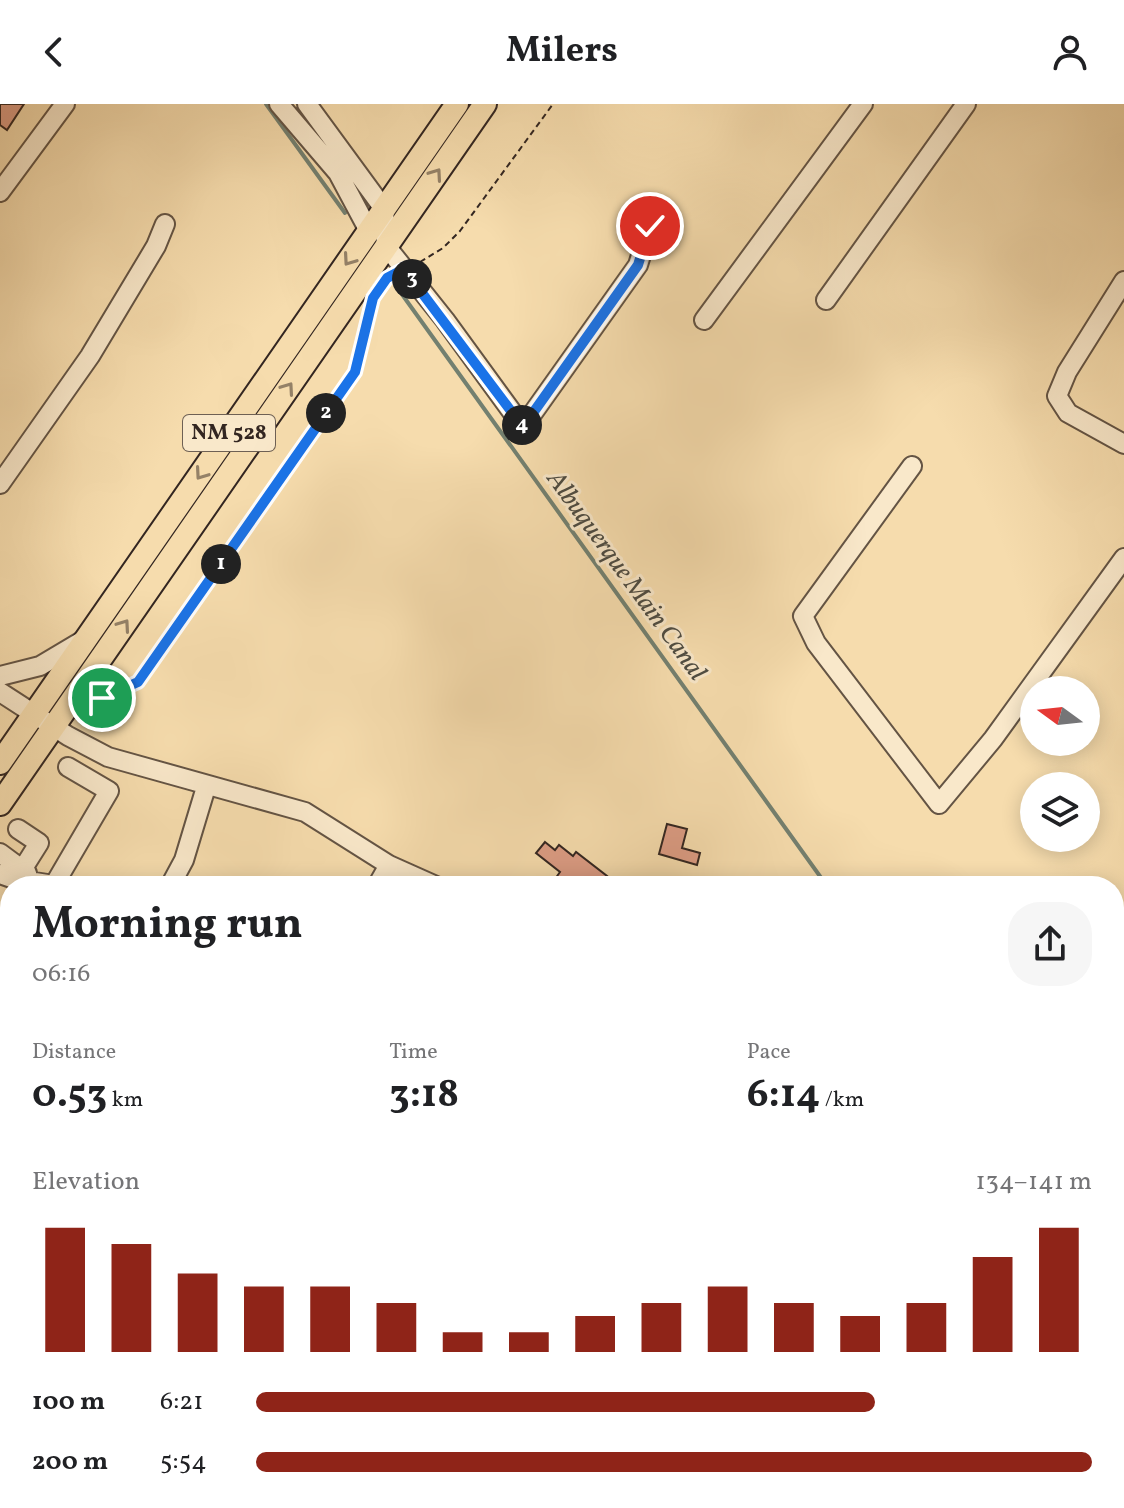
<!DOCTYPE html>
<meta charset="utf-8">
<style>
body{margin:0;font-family:Vollkorn,serif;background:#f6f6f6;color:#202124;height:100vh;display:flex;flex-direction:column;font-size:30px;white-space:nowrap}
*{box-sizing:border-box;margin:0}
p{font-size:26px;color:#757577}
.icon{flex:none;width:44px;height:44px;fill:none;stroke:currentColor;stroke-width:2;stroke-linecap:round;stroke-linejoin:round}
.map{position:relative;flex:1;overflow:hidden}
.drawer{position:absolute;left:0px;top:772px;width:1124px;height:632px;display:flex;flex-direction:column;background:#fff;border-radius:32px 32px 0 0;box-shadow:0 4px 20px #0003}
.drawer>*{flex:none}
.needle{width:52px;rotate:285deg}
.fabs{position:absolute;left:1020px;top:572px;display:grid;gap:16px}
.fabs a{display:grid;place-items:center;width:80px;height:80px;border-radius:50%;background:#fff;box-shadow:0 4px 20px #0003;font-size:40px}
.pin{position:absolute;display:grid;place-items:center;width:68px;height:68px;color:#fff;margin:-34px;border:4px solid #fff;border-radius:50%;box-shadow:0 2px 8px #0007}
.km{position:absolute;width:40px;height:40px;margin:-20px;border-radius:50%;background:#222;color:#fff;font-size:22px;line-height:40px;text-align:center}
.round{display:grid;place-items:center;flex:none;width:84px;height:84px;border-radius:32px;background:#f6f6f6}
.headline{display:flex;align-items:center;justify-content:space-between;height:136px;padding:0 32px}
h1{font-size:44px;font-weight:700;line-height:60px}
.metrics{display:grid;grid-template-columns:repeat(3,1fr);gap:12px;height:136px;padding:8px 32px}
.metrics div{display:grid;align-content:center}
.metrics b{font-size:40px;font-weight:700}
.metrics small{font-size:22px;font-weight:400}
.metrics p{font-size:22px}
.chart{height:224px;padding:16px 32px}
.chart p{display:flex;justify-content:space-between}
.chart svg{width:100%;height:144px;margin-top:8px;stroke:#8f2418;stroke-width:6}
ul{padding:0 32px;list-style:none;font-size:26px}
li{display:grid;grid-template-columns:128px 96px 1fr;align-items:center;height:60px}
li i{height:20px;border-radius:10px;background:#8f2418}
header{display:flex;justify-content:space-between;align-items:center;height:104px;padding:0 32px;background:#fff;font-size:36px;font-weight:700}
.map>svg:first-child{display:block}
.green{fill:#c4be85;stroke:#7c7253;stroke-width:2}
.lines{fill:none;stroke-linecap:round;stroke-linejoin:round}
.stream{stroke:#738070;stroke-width:4}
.building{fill:#dd9d85;stroke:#332621;stroke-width:2}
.minor-casing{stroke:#645444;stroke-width:22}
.major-casing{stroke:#332621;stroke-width:26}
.path{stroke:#332621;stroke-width:2;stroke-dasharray:6 4;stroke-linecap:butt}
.minor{stroke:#f9e8ca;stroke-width:18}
.major{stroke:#f6dcad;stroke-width:22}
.oneway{stroke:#948167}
.route-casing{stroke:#fff;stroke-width:16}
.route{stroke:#1a73e8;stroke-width:10}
.labels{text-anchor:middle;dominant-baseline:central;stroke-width:6;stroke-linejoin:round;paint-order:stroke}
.shield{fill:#f9e8ca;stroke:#6e6054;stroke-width:2}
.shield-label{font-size:22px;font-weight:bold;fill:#332621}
.water-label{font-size:26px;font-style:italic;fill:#4e4c42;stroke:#f9e8ca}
</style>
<header><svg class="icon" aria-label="back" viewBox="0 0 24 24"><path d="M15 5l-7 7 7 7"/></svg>Milers<svg class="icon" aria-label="person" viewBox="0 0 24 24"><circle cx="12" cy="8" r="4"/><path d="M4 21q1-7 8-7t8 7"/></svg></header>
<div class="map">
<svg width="1124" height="1404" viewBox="0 0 1124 1404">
<rect width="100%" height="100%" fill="#f6dcad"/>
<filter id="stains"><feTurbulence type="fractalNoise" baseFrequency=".0025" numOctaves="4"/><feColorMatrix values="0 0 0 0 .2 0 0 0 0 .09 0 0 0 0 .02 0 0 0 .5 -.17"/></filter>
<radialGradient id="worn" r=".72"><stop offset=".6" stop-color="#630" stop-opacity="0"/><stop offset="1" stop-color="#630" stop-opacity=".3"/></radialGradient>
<path class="green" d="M0 1342 10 1350V1394H44L52 1404H0Z"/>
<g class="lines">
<path class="stream" d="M266 0 345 109
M396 182 827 782
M1114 1178 1124 1192
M0 1336 10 1345
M45 1394 51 1404"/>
</g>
<path class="building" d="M0 0H24L7 26 0 21Z
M667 720 687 725 682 744 700 749 697 761 659 750Z
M545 738 555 746 559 741 573 752 576 748 607 772 599 782H564L555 775 560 768 536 749Z
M1124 1012V1069L1114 1076V1019Z
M313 1394H344L343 1404H312Z"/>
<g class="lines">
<defs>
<path id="minor" d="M279 0 338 69 369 127
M307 0 384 105 386 142 445 216 523 323 638 161 650 122
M0 88 65 0
M1124 177 1067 268 1057 292 1068 309 1124 340
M826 196 966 0
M704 216 863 0
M912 362 803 512 816 539 939 700 993 635 1124 454
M0 380 90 252 156 142 165 120
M0 572 40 562 82 537
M0 588 68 632 108 653 305 708 389 761 436 782
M18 725 39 739 22 766
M0 749 27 769 28 777 23 778 0 770
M28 777 54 781 109 687 68 663
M170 782 184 756 206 683
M377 782 389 761
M1114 838 1124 824
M0 853 10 851
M1114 873 1124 860
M0 1310 10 1322
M1114 1393 1124 1379
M63 1394 70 1404
M265 1404 271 1394
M568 1404 575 1394
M766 1404 782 1394"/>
<path id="major" d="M0 659 457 0
M0 700 485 0"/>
</defs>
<use href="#minor" class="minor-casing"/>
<use href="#major" class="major-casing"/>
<path class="path" d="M420 158 443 144 460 127 553 0
M91 600 138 578 355 268 373 194 389 172
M0 1382 1 1404"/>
<use href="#minor" class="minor"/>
<use href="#major" class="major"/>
</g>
<defs><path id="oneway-chevron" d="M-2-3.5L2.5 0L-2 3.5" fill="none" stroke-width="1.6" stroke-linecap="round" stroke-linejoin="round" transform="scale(2)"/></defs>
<g class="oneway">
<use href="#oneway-chevron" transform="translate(436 70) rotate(-55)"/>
<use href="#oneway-chevron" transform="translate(349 156) rotate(125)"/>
<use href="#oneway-chevron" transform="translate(288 284) rotate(-55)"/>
<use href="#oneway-chevron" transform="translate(201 370) rotate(125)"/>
<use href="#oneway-chevron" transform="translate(124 521) rotate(-55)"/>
</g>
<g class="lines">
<defs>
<path id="route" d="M102 594 138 578 355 268 373 194 387 174 404 165 523 323 638 161 650 122"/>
</defs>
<use href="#route" class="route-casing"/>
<use href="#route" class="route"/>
</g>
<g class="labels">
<rect class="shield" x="183" y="311" width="92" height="36" rx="6"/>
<g class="shield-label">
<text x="229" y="329">NM 528</text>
</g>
<g class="water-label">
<text transform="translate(626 472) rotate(54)">Albuquerque Main Canal</text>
</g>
</g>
<rect width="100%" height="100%" filter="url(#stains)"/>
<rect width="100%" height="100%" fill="url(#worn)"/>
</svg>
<div class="fabs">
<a><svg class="needle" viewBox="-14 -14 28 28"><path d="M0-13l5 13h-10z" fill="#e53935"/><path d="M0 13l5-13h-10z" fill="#757577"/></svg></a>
<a><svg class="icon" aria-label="layers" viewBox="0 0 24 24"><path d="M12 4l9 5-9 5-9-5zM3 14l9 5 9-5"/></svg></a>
</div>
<div class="pin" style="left:102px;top:594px;background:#1e9e55"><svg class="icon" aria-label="arrive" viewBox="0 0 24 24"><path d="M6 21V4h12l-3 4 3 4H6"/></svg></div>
<div class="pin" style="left:650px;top:122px;background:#d93025"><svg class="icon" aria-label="check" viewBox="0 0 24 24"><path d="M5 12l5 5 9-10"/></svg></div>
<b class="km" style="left:221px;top:460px">1</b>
<b class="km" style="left:326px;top:309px">2</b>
<b class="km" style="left:412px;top:175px">3</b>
<b class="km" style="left:522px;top:321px">4</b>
<section class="drawer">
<div class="headline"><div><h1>Morning run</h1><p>06:16</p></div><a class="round"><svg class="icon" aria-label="share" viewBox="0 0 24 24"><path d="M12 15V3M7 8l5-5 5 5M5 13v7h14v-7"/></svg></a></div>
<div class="metrics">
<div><p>Distance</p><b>0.53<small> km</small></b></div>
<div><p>Time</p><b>3:18</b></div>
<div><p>Pace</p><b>6:14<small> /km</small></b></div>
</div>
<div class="chart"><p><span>Elevation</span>134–141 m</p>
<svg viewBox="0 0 160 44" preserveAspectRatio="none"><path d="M5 44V6M15 44V11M25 44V20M35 44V24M45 44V24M55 44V29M65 44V38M75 44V38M85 44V33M95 44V29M105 44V24M115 44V29M125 44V33M135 44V29M145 44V15M155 44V6"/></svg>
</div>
<ul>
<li><b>100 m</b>6:21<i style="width:74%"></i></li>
<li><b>200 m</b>5:54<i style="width:100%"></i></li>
</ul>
</section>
</div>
